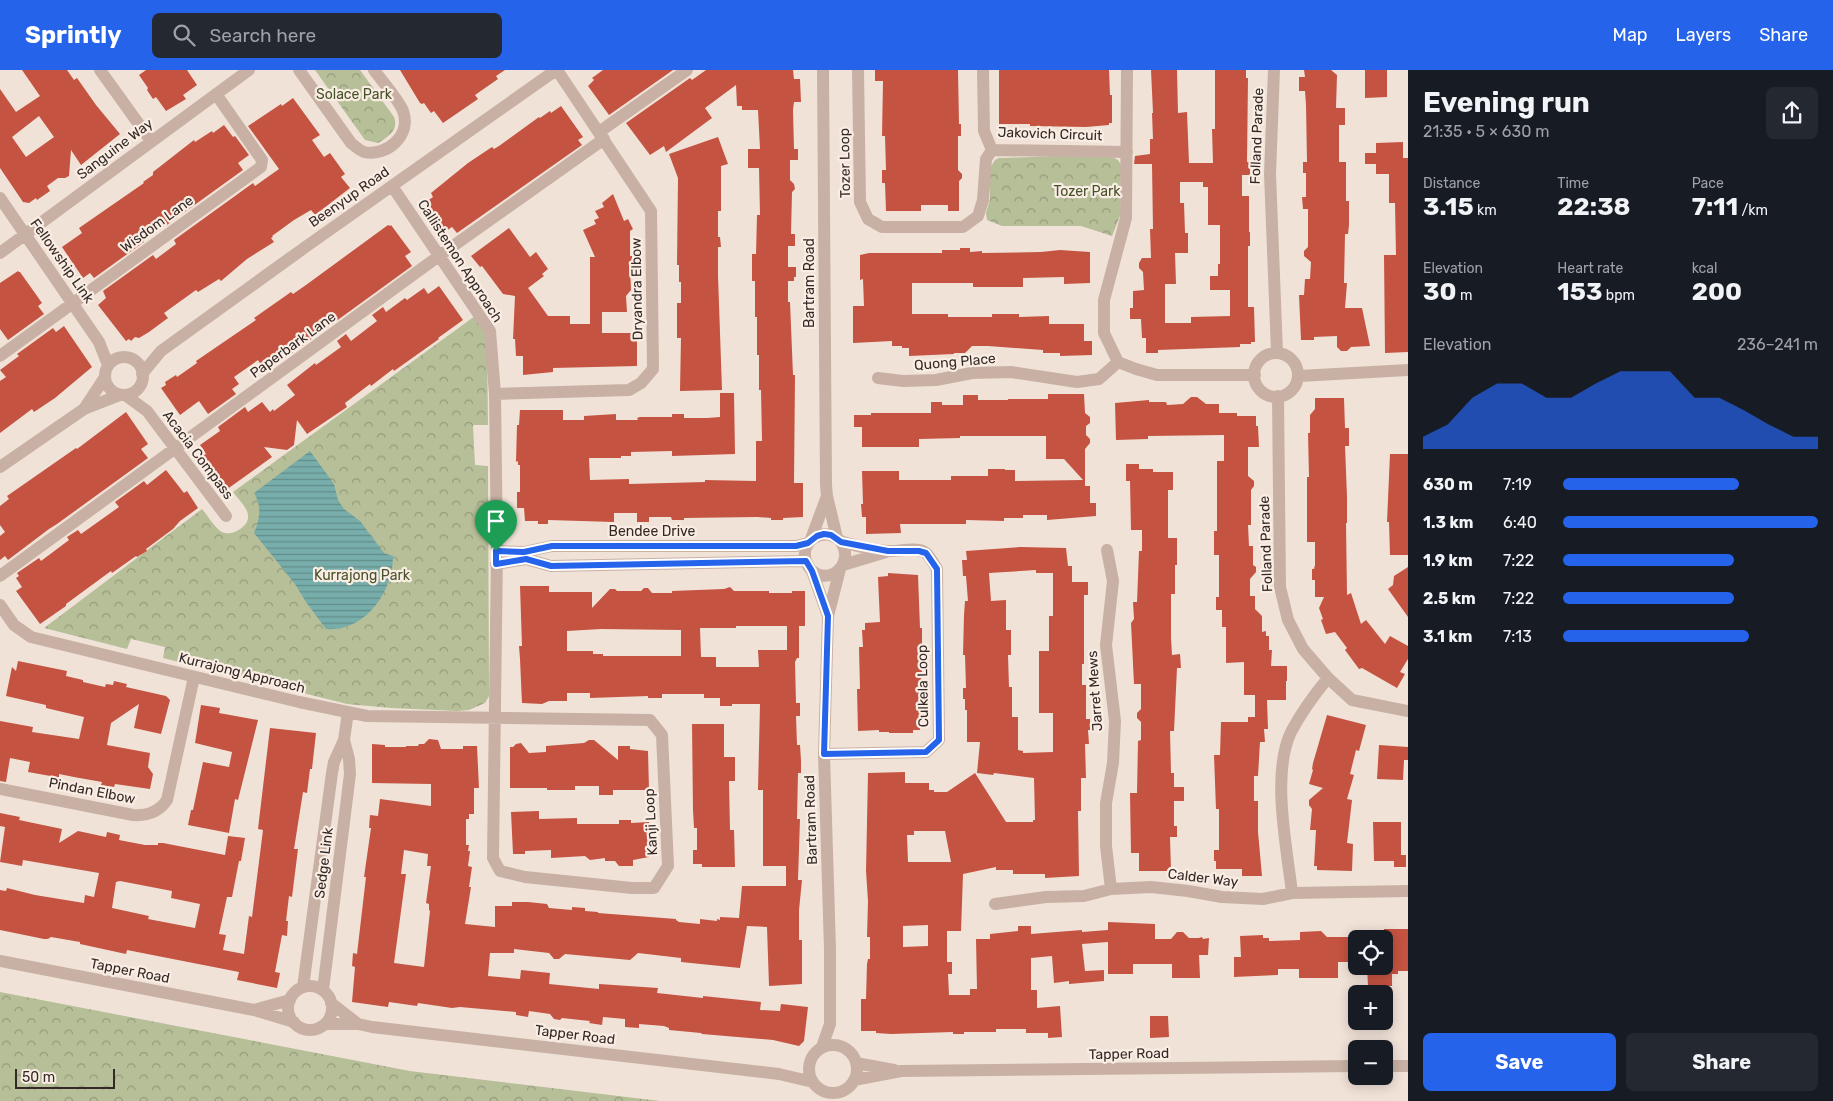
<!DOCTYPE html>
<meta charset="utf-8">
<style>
body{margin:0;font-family:Rubik,sans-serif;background:#242831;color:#f1f3f6;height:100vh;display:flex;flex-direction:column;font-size:19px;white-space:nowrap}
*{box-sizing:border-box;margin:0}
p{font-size:16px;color:#9ea1a6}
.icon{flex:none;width:28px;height:28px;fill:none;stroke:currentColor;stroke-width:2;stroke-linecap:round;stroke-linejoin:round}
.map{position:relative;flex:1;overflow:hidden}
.drawer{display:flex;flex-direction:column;background:#171b24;width:425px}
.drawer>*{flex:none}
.fabs{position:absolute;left:1348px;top:860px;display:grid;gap:10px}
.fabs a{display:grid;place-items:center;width:45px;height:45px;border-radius:8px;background:#171b24;box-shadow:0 2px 12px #0003;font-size:25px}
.scale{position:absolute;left:15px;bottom:12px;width:100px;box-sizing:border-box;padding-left:5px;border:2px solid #342926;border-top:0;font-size:14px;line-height:18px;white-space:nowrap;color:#342926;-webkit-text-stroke:4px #f9ede4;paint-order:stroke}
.pin{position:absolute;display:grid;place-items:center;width:42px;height:42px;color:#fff;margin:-51px -21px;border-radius:50% 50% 50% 0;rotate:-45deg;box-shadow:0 0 5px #0007}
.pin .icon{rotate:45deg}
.round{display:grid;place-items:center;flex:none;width:52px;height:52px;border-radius:8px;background:#242831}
.head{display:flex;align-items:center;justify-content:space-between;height:85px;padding:0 15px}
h1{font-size:28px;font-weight:700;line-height:38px}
.metrics{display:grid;grid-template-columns:repeat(3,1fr);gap:8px;height:85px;padding:5px 15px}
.metrics div{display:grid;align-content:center}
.metrics b{font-size:25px;font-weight:700}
.metrics small{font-size:14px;font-weight:400}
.metrics p{font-size:14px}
.chart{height:140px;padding:10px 15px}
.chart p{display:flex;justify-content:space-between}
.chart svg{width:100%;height:90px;margin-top:5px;fill:#2563eb;opacity:.7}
.cta{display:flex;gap:10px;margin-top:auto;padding:10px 15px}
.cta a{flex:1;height:58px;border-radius:8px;background:#2563eb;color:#fff;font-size:20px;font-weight:700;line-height:58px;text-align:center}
.cta a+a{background:#242831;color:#f1f3f6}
ul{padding:0 15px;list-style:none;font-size:16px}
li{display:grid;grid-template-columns:80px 60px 1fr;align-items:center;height:38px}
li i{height:12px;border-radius:6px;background:#2563eb}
header{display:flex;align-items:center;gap:30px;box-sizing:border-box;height:70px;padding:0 25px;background:#2563eb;color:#fff}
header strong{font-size:24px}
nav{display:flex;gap:28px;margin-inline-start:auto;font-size:18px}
.search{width:350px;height:45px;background:#242831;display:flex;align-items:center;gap:12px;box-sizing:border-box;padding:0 18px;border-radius:8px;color:#9ea1a6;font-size:19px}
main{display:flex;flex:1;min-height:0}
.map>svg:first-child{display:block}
.park{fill:url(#park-crowns)}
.water{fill:url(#water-rules)}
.building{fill:#c55341;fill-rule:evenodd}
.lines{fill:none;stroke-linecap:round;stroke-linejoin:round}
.minor{stroke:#c8b1a4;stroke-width:12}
.route-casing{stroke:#fff;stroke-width:10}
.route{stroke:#2563eb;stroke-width:6}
.labels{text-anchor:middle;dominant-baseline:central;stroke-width:4.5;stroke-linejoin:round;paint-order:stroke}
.park-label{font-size:14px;fill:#47522a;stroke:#f9ede4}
.street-label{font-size:14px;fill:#342926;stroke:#f9ede4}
</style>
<header>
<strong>Sprintly</strong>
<div class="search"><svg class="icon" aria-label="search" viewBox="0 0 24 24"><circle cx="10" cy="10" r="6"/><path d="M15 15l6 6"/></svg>Search here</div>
<nav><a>Map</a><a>Layers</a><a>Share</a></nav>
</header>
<main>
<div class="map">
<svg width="1408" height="1031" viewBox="0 0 1408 1031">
<defs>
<pattern id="park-crowns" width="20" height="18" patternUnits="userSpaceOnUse" patternTransform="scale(1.25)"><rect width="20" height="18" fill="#b6bf98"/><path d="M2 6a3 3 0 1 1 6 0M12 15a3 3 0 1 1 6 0" fill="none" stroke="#959b7c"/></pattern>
<pattern id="water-rules" width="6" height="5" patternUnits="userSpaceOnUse" patternTransform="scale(1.25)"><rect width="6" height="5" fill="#77adaa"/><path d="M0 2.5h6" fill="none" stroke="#628d8a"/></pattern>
</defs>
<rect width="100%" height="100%" fill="#f1e2d8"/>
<path class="park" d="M315 0H360L394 47C399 60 388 67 378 73L365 70Z
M1109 85 1118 90 1121 95 1120 146 1112 166 1081 156H1002L987 150 986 143 990 129V98L995 90 999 88Z
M475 246 484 261 487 273 488 355H473L475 395 488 396 489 614V626L485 633 469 640 457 641 391 638 347 634 163 588 165 577 131 569 127 579 44 558 202 439C208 446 213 455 220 461 230 468 250 457 248 445 247 437 238 429 233 422Z
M0 922 410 1001 660 1031H0Z"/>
<path class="water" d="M310 381 334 414 338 430 344 439 360 451 384 483 393 486C393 521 366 562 326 559L306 532 295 514 254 463C260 449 262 436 254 423Z"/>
<path class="building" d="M22 0H67L74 10 77 8 96 35 120 64 81 95 71 80 69 106 65 108H58L47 116 50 121 37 130 36 128 29 133 23 132 0 98V19L16 42 40 26ZM39 46 54 67 26 87 12 67Z
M146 0H187L197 15 183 25 186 29 166 41 156 27 153 29 147 20 148 18 139 5Z
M400 0H505L496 6 498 9 475 25 478 29 443 53 434 41 431 43 424 33 422 34 420 33Z
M603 0H673L609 45 588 16 594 10 592 8Z
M706 0H793L794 9H800L801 32H794L793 40 794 79H798V90H790V110L794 114 795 119 792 122 791 164H795V176H788V197H796V207H794V211H788V232H790L793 305H795L794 413H803V447L783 448V450H771V448L757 447 684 448V450H672L671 447H649V452H637V443H614V452L548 450V454H538V451H525L524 438H517V422H520V395H518V391L516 392 517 355H519L520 340H563V350H584V346L616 344V350H638L637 348 640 347H672V344H684V348H707L720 347V323H734L735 384 672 386V381L631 382V386H621V388H589L590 410 629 409V414L705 412V410L756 411V371H762L761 320H759V285H757V247H755V211H752V184H756L757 145H760L759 98H748V79H760L758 40H742V36H737L736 15 705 38 712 48 666 82 664 76 650 85 626 53 690 8 692 10Z
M875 0H958L959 54H961V66H958V100L962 104V108L959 111V141H948V135H921V141H886L885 113H882V100H886L885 66H882L883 11H875Z
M999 0H1109L1110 25H1112V53H1109V55L1086 57 1030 56V54H999Z
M1151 0H1177L1178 43 1187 42 1189 93H1213L1212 59H1215V0H1246V8H1248L1247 92H1250V105H1242V126H1249V162H1250V176H1248V237H1254L1255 272H1251V274H1240V277L1158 280V283H1146V268H1142L1141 249H1130V238H1133V221L1144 220 1143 202 1139 198V193L1142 188H1151L1150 159H1153L1152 94H1134L1135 86 1150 84V69H1153L1152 43H1153ZM1180 112H1203V117H1208V155H1220V194H1218V206H1210V220H1230V246L1191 247V253H1165V214H1176L1175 183H1188V163H1185L1184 133H1180Z
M1304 0H1331L1337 5 1336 38H1345V55H1339V92H1346V131H1349V155L1348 164H1345L1344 213H1347L1345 238H1362L1370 276 1351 277 1347 281H1341L1337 277V266L1314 267V270H1301L1299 225H1304L1305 209H1310L1311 192 1304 186V181L1308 177V139H1303L1302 127H1306V103H1303V92H1307L1306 35 1305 21H1299V7H1305Z
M1365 0H1387V27L1365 28Z
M293 28 320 65 312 70 324 87 330 83 345 104 341 107 350 118 315 145 311 140 294 150 272 166 273 167 271 168 274 172 247 189 221 211 219 209 198 222 196 220 164 243 168 248 149 262 139 268 135 267 131 271 129 269 126 271 98 235 106 228 103 221 153 185 156 189 176 174 174 170 253 113 255 116 279 99 248 56 281 34 282 36Z
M561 36 583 67 578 70 582 75 457 163 452 157 446 161 426 132 433 127 431 123 468 93 492 77 494 79 499 76 539 47 540 48 550 41 551 43Z
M224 55 233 67 235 66 249 85 238 93 243 100 164 157 163 156 143 171 144 172 94 208 90 203 83 208 62 177 82 163 79 158 144 113 143 112 153 105V102L194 70 195 72 212 61 213 63Z
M718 67 728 94 721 96V141H718V167H720L721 177H718V206L722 320 680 321 681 268H677V233H681V212H679V195H677L678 108 669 84Z
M1403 72V88H1408V282L1385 283 1384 185H1396L1395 133H1389V104H1376V94H1365V83H1376V73Z
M613 124 624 151 628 149 633 159 630 161V186H632V197H630L631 220 626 226 627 242H602V263H637V296L553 298V302L523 305V286H516L515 269H513L515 226 503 224 482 196 480 197 471 186 509 158 530 187 536 182 548 199 542 204 544 206 528 218 548 246H570V254H590V187H595L583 160 596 154 594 150 599 148 595 141 604 137 602 133Z
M388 155 390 156 391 155 411 182 405 186 412 196 284 289 283 287 264 300 258 290 234 307 239 314 232 319 236 324 208 344 199 331 180 345 161 318 166 315 165 312 176 305 177 307 197 293 196 291 256 250 254 248 291 222 293 224 306 215Z
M960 178H970V182L982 181V183L1041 182 1060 180 1090 182V213L1064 214V207L1023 208V217H973V213H912V244H948V247H992V244H1019V247L1049 246V254H1084V271H1092V285L1060 286V283H1043V280L988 276H972L965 283H954V284L909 286V278H902V276H892V271L853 273V236H864L863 209 860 210V185L869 183H942V180H960Z
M18 201 19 202H20L42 233 38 236 44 244 8 270 0 259V213Z
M439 216 463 250 438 268 439 269 394 301 393 299 371 316 370 314 345 333 347 337 307 364 297 350 294 375 287 380 264 377 272 387 226 420 202 386 206 384 200 375 220 361 218 357 245 337 248 342 262 332 270 342 273 339 274 341 295 325 287 315 315 293 316 295 341 277 337 271 346 264 351 271 377 251 372 245 383 237 386 242 405 228 407 230 424 218 428 224Z
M64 256 92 297 55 328 34 342 32 339 0 363V311L6 307 0 300 19 286 17 284 53 258 56 262Z
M1048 324H1084L1085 343 1090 347V353L1086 356V365L1090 369V373L1085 379V416H1090V433H1096V446L1047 450V445H1023V448H1004V451L966 450V454H900L901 463 866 464V447H862L861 434H863L862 401H899V410H951V406H988V399H1005V400H1015V411L1083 410 1064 389H1046V366H960V368L919 369V377H862V357H854V345H871V343H931V332H942V335H963V325H978V330H1008V329H1048Z
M1191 327H1197L1206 334H1219V343H1237V346H1256V356H1258L1259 377H1248V406L1254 411V416L1251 420V455H1248L1249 476H1253V495L1256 497V502L1250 509V526H1255V539L1262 546V562L1266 561V566H1269V580H1272L1271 596H1287V611H1286V630H1267L1268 659H1264L1265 672H1260L1258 706H1254V731H1258V762L1262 806H1242V799H1216V791H1214V780H1219V739H1216L1214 685H1220L1221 652H1248V647H1255V625H1244V592L1226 593V557H1222V540H1216V527H1219V485H1214V461H1217V391H1224V365L1148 366V369L1116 370 1115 333 1149 330V332H1166L1167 335 1183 334Z
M1315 328H1344L1345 358H1349V376H1345L1347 427V453H1346L1347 525 1351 523 1361 554 1366 550 1385 574 1390 566 1408 576V589L1400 602 1405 604 1397 618 1362 598 1359 599 1345 580 1347 578 1335 562 1326 564 1321 550 1323 549 1319 538 1324 527H1315V510H1312V499H1314L1315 495V472H1307V407H1309L1308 363H1310V345L1315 339Z
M126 342 148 374 141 379 148 388 57 454 49 459 8 490 5 486 0 490V466L5 462 0 455V436L9 429 7 426 76 378 77 379Z
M1390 384H1408V485H1390L1389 452H1387Z
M1126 394H1139V399H1153V402H1173V420H1168V468H1177V495H1175V524H1171V568L1172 585 1180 584 1181 598H1177L1174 661H1170L1171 703H1174V717H1184V731H1174V756H1177V767H1170L1171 801H1139V783H1131L1130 723H1137L1138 671 1141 670V652L1137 648V643L1141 639V614H1134L1131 553 1134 549 1133 532H1137L1139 481H1142V460H1131L1130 411H1126Z
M166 400 184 423 187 421 198 438 180 451 173 459 146 479 147 481 137 487 136 486 112 503 111 501 66 534V536L40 554 16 521 22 517 16 508 19 506 17 503 39 488 41 491 69 470 67 467 78 460 81 464 119 437 115 432 144 411 147 415Z
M1020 477 1066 478 1068 496H1072V512H1088V525H1084V594H1082V615H1086V649H1090V660H1088L1089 674H1085L1086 708H1081V741H1078L1079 806 1045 808V804H1013V800H996V797L963 804 961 861H947V892H952V904H948L949 925H970V919H977L976 869H990V864L1018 861V856H1031V864L1082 860V862L1108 860V852L1155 854V869H1171L1177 862H1183L1189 868H1199L1202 867 1203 869 1209 868 1208 885H1199L1200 908H1172V894H1133V904H1108V872L1082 874 1085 901 1104 900V911L1069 914V911L1054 913 1052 886 1031 888V920H1037V938L1060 936 1062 967 1048 968V963H1026V959H996V962H964V964H953V962L891 964 876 963V961H861V929H866L867 894 868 889H870V867H867L868 831 866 801 868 703 905 702V713H929V720H934V722H947L975 703 1006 752H1033V750H1035L1034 708 994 703 993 705 977 703 980 672H967V640H965V629H963V618H966L965 585H963L964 545 965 531H968L966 506H963L962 490H967L966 481ZM1036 500V503H1053V546H1049V581H1039V643H1053V682L1023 683V681L1018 680V647H1012V617H1009L1008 585H1011V560H1006V530L991 531 989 503ZM914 761H945L951 792H908L907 765H914ZM928 855V876L903 877V856Z
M1408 497V547L1388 519 1393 515 1394 506Z
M888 503 918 505 920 558H922V606H921L920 660H913V663H889V662H879V660L858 661 857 619H860L859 577H863L862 560H865V553L880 552 878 507 888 506Z
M520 516H549V522H592V538L610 519H615L617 521H641L644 518H648L652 523H672V521L724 519 730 517 734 521H769V523H792V521H805V556H799V588H797L795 592 796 633H800V646H796L797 675H800L801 691V703H798L797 749H800L798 810H802L799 840V870H802V914L769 916 767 857 747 856 740 898 681 892V888L638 883 630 890 565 884 559 889H554L549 883 514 879V883H490L488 906 520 909 521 900 550 903 549 914 599 919V914L658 918 657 923 703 928V926L761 932 760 940 780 941 781 934 808 937 804 971 799 976 773 970 702 964 701 963 669 960V958L664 956 639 954V958L625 957V949L603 947 602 955 589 953 590 951 562 948 560 950 554 949 550 944 529 941 528 947 516 945V942L460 937 452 938 418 933 417 936 389 932 388 937 352 932 355 897 352 896 353 883 357 884 366 807H364L371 758H369L370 745 378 746 380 729 431 736V714L372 713V674L385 675V677H406V676H418L419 674H424L429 669 438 670 441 679H463V676H477L479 718H474V744H469V749H466V775H469L468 781H470L468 796 472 797 469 817H471L465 854 495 857V836H512V832H528L547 834 549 838 572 840V837L585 838V841L598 842V843L676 849V850L679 852 700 854V849L717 851V849L720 850V847L739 848 742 816H786V796H763V720H758L760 634H732V636H720V628H704V624H662V628H648V626L590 628V623H567V631H549L542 634 522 633 520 589 519 576H522ZM736 556H787V580H758L759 597H716V587H701L700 558H736ZM601 559 681 560V586H603V584H593V581H567V561ZM404 780 428 784 427 796H431L426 833 429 834V840L430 841 424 897 394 893 406 804H401Z
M18 591 67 601 66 606 83 610V612L105 617 106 614 113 615 114 611 127 614 126 617 166 626 170 630 161 664 134 658 139 634 111 653 107 675 150 683 148 697 153 704 150 719 115 714 114 717 101 715 102 712 74 707 59 704V707H56L28 702 30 692 10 688 6 712 0 711V651L33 657 32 662 79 669 84 647 46 638V635L6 626 12 597 16 601Z
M201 635 220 638 219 643 258 650 238 730 235 729 229 763 188 755 191 740H193L203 692 229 697 232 682 195 673Z
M1327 645 1366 655 1359 681 1356 680 1350 704 1354 705 1347 729 1352 730 1347 773 1353 774 1352 801 1317 800V796H1314L1316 760H1310L1312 739 1309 735V730L1323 718 1309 714 1313 700 1312 699 1313 693Z
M692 654H724V687H735V711H729L730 760H734L735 797H702V794H693V780H697V758H694L693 740Z
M270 658 316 663 312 699H310L307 723 303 722 294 779H298L292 827 289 826 286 851H288L287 866 282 865 275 902 280 903 277 918 237 910 239 902 127 880 126 884 80 874V872L51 867 48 869H44L0 860V820L6 821 7 818 35 825 84 833 85 825 94 827 99 803 23 790 22 796 0 792 5 757 0 756V743L20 747 19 750 62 759 59 773 78 761 106 767 107 762 120 765 119 770 145 775H158V773H163L225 785 228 766 245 768 241 791H239L232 827H227L219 864 226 865 223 880 244 884 249 846 252 847 263 760 258 759ZM120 811 172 821 171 828 200 834 195 858 148 849 149 846 112 838 116 812Z
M589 670H594L618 690V676H630V679L648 681 649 720H613V725H599V716H575V720H547V718H510V677H513L516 674 521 673 529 683 546 682V676L584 673Z
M1379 675 1408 677V690H1404L1403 710 1377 709Z
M539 741V749L577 748V754H619V750H631V753L649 752V787L633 790V796H619L615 791H605V788L590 790 585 786 551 788V780L525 781V784H513L511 742Z
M1373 752H1401V785H1406V797H1394V791H1374Z
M1384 859H1408V901H1398V904H1392V916H1368L1367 896H1384Z
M1321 861 1327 867H1356V892H1338V908H1299V899H1278V905L1234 907V887H1241L1240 866 1263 865V868H1269V871L1300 870V862Z
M1150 946H1168L1169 967 1150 968Z"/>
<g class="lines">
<path class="minor" d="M100 0 151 71
M299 0 351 73C355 76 360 81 364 82 387 87 412 65 403 41 399 30 382 11 374 0
M823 0 826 415 827 426 837 468
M858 0 860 132 868 149 882 157H963L978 146 983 130 986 89 992 80
M983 0 984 61 992 80 1127 82
M1127 0 1126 148 1104 230V263L1118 292 1136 299 1157 305H1255
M1274 0 1270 104 1277 282
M599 62 687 0
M0 128 99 272 108 295
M0 183 249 0
M1254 305a22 22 0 1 1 44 0a22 22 0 1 1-44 0Z
M0 286 261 97 262 90 216 24
M105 306a19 19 0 1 1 38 0a19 19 0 1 1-38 0Z
M142 304 161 281 304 178 556 0
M1299 306 1408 300
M878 308 903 311 936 310 972 303 1011 302 1077 312 1099 309 1118 292
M495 324 629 320 641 313 653 299 651 141 557 0
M125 325 147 341 226 446
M1278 326 1280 517 1288 550 1303 579 1328 608 1352 630 1408 641
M84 339 105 307
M0 397 84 339 120 325
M811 469 827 426
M1107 480 1113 511 1106 575 1115 651 1113 693 1106 733V776L1111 819
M497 481 524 482 552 476H796L808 473
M496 494 526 489 551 496 806 491
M843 495 886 482
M812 501 828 546
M0 506 439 186 604 69
M0 535 14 555 31 567 299 632 367 646 650 650 662 665 668 796 654 818H632L525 807 500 801 493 788 497 481 495 324 490 261 392 116
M824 684 926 682 939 670 937 499C934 494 930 487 926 483 917 476 898 482 888 481 874 480 856 476 843 472 838 470 835 466 830 465 818 462 806 471 805 482 804 489 807 495 811 500 830 517 855 493 841 472
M0 719 133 745C148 746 159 742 167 730L194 607
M1292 823C1287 778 1271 704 1291 662 1301 643 1314 625 1328 608
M995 834 1046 827 1084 826 1111 819 1151 817 1188 821 1222 827 1263 829 1292 823 1408 821
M0 891 254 940 294 952
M288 938a22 22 0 1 1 44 0a22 22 0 1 1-44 0Z
M303 917 332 703 334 692 344 670 348 642
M323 920 350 704 349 689 344 670
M331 933 358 954
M254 940 290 930
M325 954H358L372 957 779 1004 813 1012
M809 999a24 24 0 1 1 48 0a24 24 0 1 1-48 0Z
M822 977 830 954V879L824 684 828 546 840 499
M856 993 894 1000
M1384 996H1408
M854 1010 901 1001 1356 996"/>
</g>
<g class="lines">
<defs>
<path id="route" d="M824 464 831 465 841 472 888 481H919L926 483 937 499 939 670 926 682 824 684 828 546 812 501 806 491 551 496 526 489 496 494V481L524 482 552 476H796L808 473 817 466Z"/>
</defs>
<use href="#route" class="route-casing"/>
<use href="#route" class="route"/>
</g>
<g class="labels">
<g class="park-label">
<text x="354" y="24">Solace Park</text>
<text x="1087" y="121">Tozer Park</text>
<text x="362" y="505">Kurrajong Park</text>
</g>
<g class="street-label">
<text transform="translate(1050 64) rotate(2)">Jakovich Circuit</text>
<text transform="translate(1257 66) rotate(-88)">Folland Parade</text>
<text transform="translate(115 79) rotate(-37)">Sanguine Way</text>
<text transform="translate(845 93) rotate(-91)">Tozer Loop</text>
<text transform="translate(349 127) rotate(-35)">Beenyup Road</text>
<text transform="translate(157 154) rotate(-36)">Wisdom Lane</text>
<text transform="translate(62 191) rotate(55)">Fellowship Link</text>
<text transform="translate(460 191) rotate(57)">Callistemon Approach</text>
<text transform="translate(809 213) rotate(-90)">Bartram Road</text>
<text transform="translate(637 219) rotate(-91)">Dryandra Elbow</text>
<text transform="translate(293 275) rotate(-36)">Paperbark Lane</text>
<text transform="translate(955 292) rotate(-5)">Quong Place</text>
<text transform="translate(198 385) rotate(53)">Acacia Compass</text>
<text x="652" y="461">Bendee Drive</text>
<text transform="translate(1266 474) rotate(-92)">Folland Parade</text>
<text transform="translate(242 603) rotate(14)">Kurrajong Approach</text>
<text transform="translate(923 616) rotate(-91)">Culkela Loop</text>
<text transform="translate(1095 621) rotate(-94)">Jarret Mews</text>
<text transform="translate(92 721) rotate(11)">Pindan Elbow</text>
<text transform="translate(811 750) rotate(-92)">Bartram Road</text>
<text transform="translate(651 752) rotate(-93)">Kanji Loop</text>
<text transform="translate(324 793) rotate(-83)">Sedge Link</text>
<text transform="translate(1203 808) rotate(7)">Calder Way</text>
<text transform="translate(130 901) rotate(11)">Tapper Road</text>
<text transform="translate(575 965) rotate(7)">Tapper Road</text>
<text transform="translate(1129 984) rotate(-1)">Tapper Road</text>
</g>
</g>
</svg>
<div class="fabs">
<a><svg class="icon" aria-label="locate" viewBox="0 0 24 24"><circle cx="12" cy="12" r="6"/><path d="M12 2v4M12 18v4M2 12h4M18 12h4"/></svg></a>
<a>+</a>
<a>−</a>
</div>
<div class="scale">50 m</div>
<div class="pin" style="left:496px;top:481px;background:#1e9e55"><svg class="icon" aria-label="arrive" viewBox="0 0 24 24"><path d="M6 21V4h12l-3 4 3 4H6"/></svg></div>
</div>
<section class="drawer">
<div class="head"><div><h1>Evening run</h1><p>21:35 · 5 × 630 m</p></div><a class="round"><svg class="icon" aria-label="share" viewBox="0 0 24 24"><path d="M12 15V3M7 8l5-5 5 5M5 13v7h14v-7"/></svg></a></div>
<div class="metrics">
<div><p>Distance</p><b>3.15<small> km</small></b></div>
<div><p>Time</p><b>22:38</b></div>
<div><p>Pace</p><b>7:11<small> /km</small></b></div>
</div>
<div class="metrics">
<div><p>Elevation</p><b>30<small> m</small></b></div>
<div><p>Heart rate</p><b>153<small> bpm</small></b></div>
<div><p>kcal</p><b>200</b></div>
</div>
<div class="chart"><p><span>Elevation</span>236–241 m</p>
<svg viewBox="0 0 160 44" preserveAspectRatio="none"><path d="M0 44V38L10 32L20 19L30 12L40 12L50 19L60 19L70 12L80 6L90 6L100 6L110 19L120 19L130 25L140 32L150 38L160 38V44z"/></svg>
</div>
<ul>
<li><b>630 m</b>7:19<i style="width:69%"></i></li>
<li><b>1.3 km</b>6:40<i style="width:100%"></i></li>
<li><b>1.9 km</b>7:22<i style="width:67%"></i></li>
<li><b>2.5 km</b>7:22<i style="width:67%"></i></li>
<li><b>3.1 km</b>7:13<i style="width:73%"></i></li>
</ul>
<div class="cta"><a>Save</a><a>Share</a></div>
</section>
</main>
